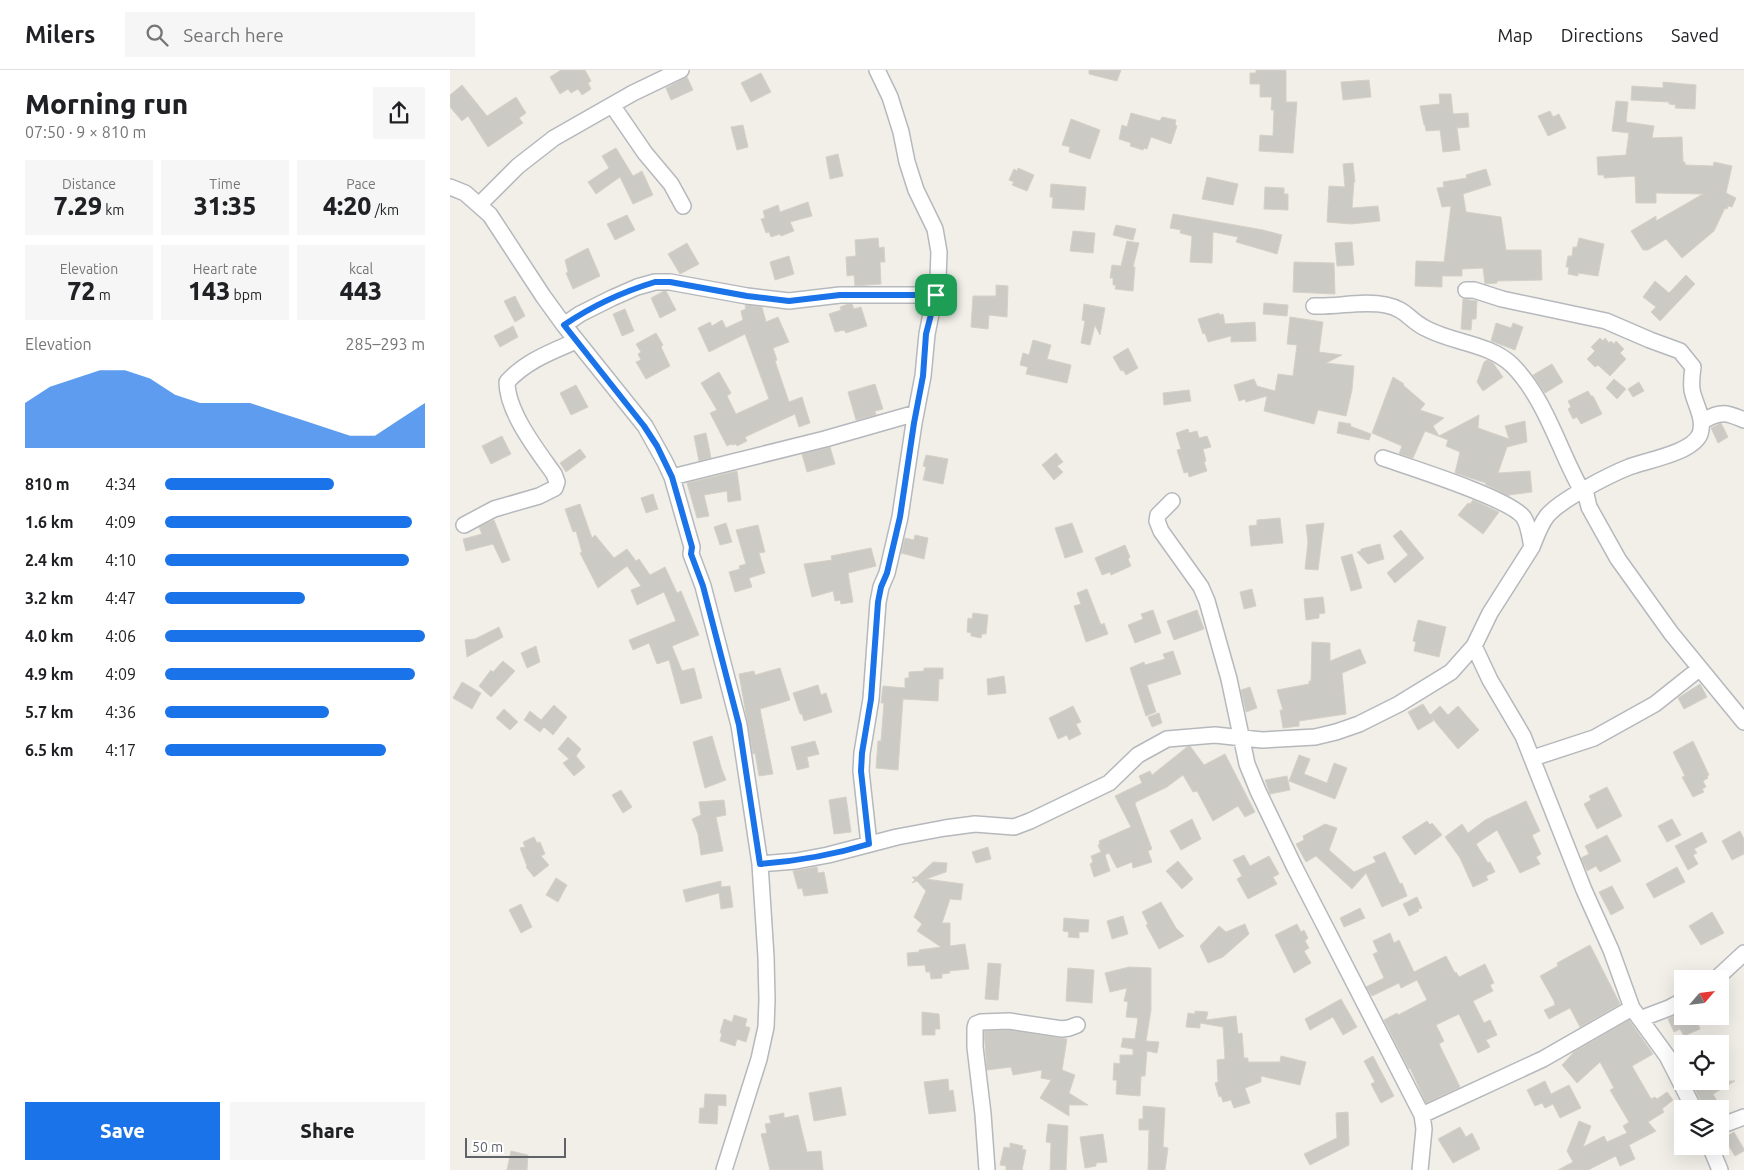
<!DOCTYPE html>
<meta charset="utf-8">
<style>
body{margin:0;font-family:Ubuntu,sans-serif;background:#f6f6f6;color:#202124;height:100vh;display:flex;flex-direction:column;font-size:19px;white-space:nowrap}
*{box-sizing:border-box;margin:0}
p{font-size:16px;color:#757577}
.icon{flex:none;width:28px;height:28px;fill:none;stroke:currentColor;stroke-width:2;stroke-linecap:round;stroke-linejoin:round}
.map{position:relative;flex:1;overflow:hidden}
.details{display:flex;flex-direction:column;background:#fff;width:450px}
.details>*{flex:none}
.needle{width:32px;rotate:62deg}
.controls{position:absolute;left:1224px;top:900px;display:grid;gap:10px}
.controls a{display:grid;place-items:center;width:55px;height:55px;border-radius:0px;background:#fff;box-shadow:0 5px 20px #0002;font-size:25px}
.scale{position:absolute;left:15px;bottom:12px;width:101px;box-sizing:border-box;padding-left:5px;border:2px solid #5f6368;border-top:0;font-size:14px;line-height:18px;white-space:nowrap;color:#5f6368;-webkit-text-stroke:4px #fff;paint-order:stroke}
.pin{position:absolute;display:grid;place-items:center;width:42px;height:42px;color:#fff;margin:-21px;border-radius:10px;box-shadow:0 2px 8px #0006}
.round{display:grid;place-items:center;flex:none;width:52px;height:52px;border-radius:0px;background:#f6f6f6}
.head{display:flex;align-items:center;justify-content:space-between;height:85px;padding:0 25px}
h1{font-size:28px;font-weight:800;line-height:38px}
.stats{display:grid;grid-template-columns:repeat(3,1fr);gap:8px;height:85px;padding:5px 25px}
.stats div{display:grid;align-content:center;border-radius:0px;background:#f6f6f6;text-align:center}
.stats b{font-size:25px;font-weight:800}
.stats small{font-size:14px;font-weight:400}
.stats p{font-size:14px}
.chart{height:140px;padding:10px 25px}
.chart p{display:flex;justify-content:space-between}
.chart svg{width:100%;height:90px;margin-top:5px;fill:#1a73e8;opacity:.7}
.primary-button{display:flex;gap:10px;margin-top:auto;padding:10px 25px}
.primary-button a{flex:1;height:58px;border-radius:0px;background:#1a73e8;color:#fff;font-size:20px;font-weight:800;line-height:58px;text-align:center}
.primary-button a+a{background:#f6f6f6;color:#202124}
ul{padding:0 25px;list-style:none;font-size:16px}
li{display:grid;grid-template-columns:80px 60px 1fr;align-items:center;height:38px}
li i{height:12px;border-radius:6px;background:#1a73e8}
header{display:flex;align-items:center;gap:30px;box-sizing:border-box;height:70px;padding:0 25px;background:#fff;border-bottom:1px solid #e0e0e0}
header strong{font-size:24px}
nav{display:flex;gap:28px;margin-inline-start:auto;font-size:18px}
.search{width:350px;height:45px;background:#f6f6f6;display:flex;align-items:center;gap:12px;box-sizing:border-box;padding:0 18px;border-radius:0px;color:#757577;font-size:19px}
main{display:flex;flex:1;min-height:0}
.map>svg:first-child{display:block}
.building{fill:#cccac5;stroke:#d6d1c6}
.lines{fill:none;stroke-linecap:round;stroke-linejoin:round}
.minor-casing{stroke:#b5b8bc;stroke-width:18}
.minor{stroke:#fff;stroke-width:15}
.route-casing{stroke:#fff;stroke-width:10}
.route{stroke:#1a73e8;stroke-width:6}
</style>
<header>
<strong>Milers</strong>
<div class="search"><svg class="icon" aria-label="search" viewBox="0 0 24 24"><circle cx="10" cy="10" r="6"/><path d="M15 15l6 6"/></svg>Search here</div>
<nav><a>Map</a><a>Directions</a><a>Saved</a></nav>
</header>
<main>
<section class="details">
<div class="head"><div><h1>Morning run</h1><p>07:50 · 9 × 810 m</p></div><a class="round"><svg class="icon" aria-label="share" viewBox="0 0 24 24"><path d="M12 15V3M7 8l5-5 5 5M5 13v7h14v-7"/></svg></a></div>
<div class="stats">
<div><p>Distance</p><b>7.29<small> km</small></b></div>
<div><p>Time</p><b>31:35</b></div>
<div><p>Pace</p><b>4:20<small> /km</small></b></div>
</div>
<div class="stats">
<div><p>Elevation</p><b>72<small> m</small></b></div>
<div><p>Heart rate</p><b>143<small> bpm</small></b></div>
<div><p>kcal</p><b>443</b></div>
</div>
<div class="chart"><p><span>Elevation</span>285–293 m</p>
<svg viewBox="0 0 160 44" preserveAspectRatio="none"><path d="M0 44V22L10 14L20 10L30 6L40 6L50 10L60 18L70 22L80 22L90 22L100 26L110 30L120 34L130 38L140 38L150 30L160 22V44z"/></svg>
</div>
<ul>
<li><b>810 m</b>4:34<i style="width:65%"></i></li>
<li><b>1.6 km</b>4:09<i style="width:95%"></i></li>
<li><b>2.4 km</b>4:10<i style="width:94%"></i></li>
<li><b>3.2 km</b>4:47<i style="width:54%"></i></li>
<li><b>4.0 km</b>4:06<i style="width:100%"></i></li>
<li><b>4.9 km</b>4:09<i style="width:96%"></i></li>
<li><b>5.7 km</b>4:36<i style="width:63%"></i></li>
<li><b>6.5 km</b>4:17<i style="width:85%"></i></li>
</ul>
<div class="primary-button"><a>Save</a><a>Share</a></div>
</section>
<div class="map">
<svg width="1294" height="1100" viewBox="0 0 1294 1100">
<rect width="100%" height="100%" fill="#f1efe8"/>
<path class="building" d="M111 0H135L141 11 138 13 141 19 132 25 128 19 121 23 118 19 110 24 100 7Z
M639 0H671L667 11 639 4Z
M806 0H836V32H847L843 83 809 81 810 65 823 66 824 40H821L822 27H810V14H800V3H806Z
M311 3 321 22 301 32 291 13Z
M237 7 243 20 221 30 216 18Z
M919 10 921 27 893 30 891 12Z
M1213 12 1246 15 1245 39 1225 38 1226 35 1219 34V32L1181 30 1182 16 1213 18Z
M12 15 37 46 66 27 76 43 69 48 73 53 38 77 18 46 12 51 0 37V25Z
M989 24H1001L1003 44 1018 43 1019 57 1007 58 1010 80 993 82 990 60 976 61 975 55H974L970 36 990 34Z
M1166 31 1178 32 1176 52 1204 56 1202 68 1232 67 1233 92H1235V95L1263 96 1264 92 1282 96 1276 123 1286 128 1282 137 1278 136 1277 139 1275 138 1264 161 1232 188 1216 169 1198 180H1193L1181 161 1206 146V151L1253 124 1206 123V133H1186L1185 106 1154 108V105H1148L1147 87 1176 85 1179 63 1162 61Z
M1100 41 1103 47 1109 44 1116 58 1098 66 1088 46Z
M681 43 710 51 712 47 726 50 725 55 727 56 721 74 701 67 697 79 694 78 693 80 680 76 681 73 669 69 672 55 677 57Z
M621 49 650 60 640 89 619 82 620 77 612 75Z
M293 55 298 77 287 80 281 57Z
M166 78 183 106 192 101 203 125 183 134 170 107 146 124 138 112 159 98 152 86Z
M388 84 393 106 380 109 376 87Z
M903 93 905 112H904L902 138 928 136 930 151 901 154 877 152 879 116 895 117 893 94Z
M568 98 584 105 577 121 562 115 564 112 559 110 564 99 567 101Z
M1036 99 1041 115 1013 124 1016 142 1051 147 1056 180H1091L1092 210 1047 211V213L1035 214 1033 198 1012 199V206H992V217L965 216 966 191 994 192 1001 136 992 137 987 118 994 117 993 112 1017 108 1016 105Z
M757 107 788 114 783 135 752 129Z
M601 114 636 117 634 140 602 138 603 127H600Z
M815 117 834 118V124H838V140L814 139Z
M358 132 362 146 340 152 344 161 331 166 330 164 321 167 319 162 316 163 311 149 315 148 313 141 328 135 330 142Z
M723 144 813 160 832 165 827 184 786 172 788 167 763 162 762 193 740 192 742 166 730 163 731 160 720 158Z
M177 145 185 160 165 170 157 154Z
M666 155 686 159 683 170 663 165Z
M623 161 645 163 643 183 620 181Z
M428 168 429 178 434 177 435 192H430L431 214 405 216 404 205 397 206 396 187 406 186 405 170Z
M1129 168 1154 174 1148 206 1128 203V206L1118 204 1119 197H1116L1118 186H1122L1123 177H1127Z
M677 171 689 173 683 197H685L683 221 665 219 666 215H663V208H660L662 195 671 196Z
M902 172 904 195 887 196 885 173Z
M237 173 249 194 230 204 218 184Z
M138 178 150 206 123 219 116 203 118 202 115 190Z
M339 186 344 204 325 210 320 192Z
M844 192 884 193 885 224 843 222Z
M1236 205 1245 214 1210 251 1201 242 1206 237 1193 227 1205 211 1219 223Z
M546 215 558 216 557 247 539 245 538 259 521 257 523 226H546Z
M214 221H216L226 240 210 248 201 228Z
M65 226 75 246 65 252 54 231Z
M1013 229 1027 231 1026 249H1022L1021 260 1011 259Z
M814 233 838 235 837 246 813 244Z
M398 234H402L404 239 411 237 417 256 396 263 394 260 385 262 379 244 391 240 390 237Z
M634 234 655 238 650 265 645 255 640 275 631 273 635 251 632 250Z
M295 235 312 237 316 252 328 247 339 272 323 278 327 290 325 291 339 332 352 327 360 353 349 357 345 344 295 367 297 371 287 376 286 374 282 375 281 374 277 376 260 343 267 340 251 313 269 302 281 323 277 326 286 344 319 329 295 264 259 282 248 258 260 252 262 256 272 250 276 258 293 250 291 241 296 239Z
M175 239 184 261 172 266 163 244Z
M769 243 770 245 773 244 775 254 805 252 806 271 781 272V266L758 272 755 263 753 264 748 249Z
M840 247 873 252 869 282 892 285 876 293 904 296 902 320 896 346 868 340 864 354 814 341 817 326 796 332 795 329 789 331 784 315 804 309 807 316 825 321 828 304 843 306 847 275 837 274Z
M1046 253 1061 258 1063 253 1073 257 1065 280 1041 271Z
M63 256 68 267 50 277 44 266Z
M206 263 213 275 211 277 220 296 196 309 186 292 191 290 188 284 191 282 186 274Z
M1150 268 1153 271 1155 268 1159 273 1161 271 1164 274 1166 271 1174 279 1170 283 1176 289 1160 306 1148 295 1145 297 1137 289 1145 281 1141 277Z
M583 270 601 275 597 289 621 295 617 313 576 304 578 297 570 295 573 283 579 285Z
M678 278 688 298 676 305 673 300 671 301 663 287Z
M1037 290 1043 293 1053 307 1033 321 1027 312 1034 292Z
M1102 294 1113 312 1095 323 1083 305Z
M943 307 954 314 953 315 975 334 970 340 994 348 983 356 989 366 1029 345 1028 358 1059 369 1055 356 1075 351 1077 372 1057 377 1048 403 1080 401 1082 422 1059 425V426L1035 414 1036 413 1005 403 1010 382 996 376 998 370 975 361 963 388 949 384 952 376 922 363Z
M1164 309 1176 319 1167 329 1156 318Z
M1189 312 1194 321 1183 327 1178 319Z
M425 314 433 339 425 341 426 345 406 350 398 322Z
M126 315 138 337 121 345 110 323Z
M739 320 741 331 714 335 713 323Z
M1138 321 1141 326H1143L1152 344 1131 354 1127 347 1123 349 1118 339 1121 337 1118 331Z
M889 352 901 354 900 356 921 364 919 370 887 363Z
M1271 353 1278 367 1268 373 1261 358Z
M738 359 739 363 747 361 749 368 757 366 761 377 753 379 756 391 754 392 757 401 739 407 738 402 734 403 727 380 731 379 726 363Z
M256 363 261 388 249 391 244 366Z
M52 366 61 384 41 394 32 376Z
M380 377 385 394 357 402 352 384Z
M130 379 136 387 116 402 110 393Z
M606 383 613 392 607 396 613 402 604 410 592 395Z
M476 385 498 389 493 414 473 410 476 397 473 396Z
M287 401 291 430 278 432 277 421 254 425 259 446 247 448 237 413Z
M203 424 208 439 196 443 191 428Z
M1023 430 1049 442 1033 464 1008 445 1018 433 1020 434Z
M130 434 142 468 145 465 164 488 177 479 186 491 189 489 200 505 215 497 227 523 231 521 249 565 222 576 232 601 244 598 252 628 231 634 219 590 207 594 199 573 183 580 179 570 226 551 214 522 187 535 181 520 191 516 177 496 148 518 130 483 132 482 126 461 123 462 115 439Z
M830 448 833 473 801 476 799 456 807 455V450Z
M44 450 60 490 52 493 43 474 16 481 13 469 32 464 29 457Z
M276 453 282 472 270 475 264 457Z
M622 453 633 482 615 488 605 458Z
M874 453 868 500 855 499 858 472 856 455Z
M308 455 315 482 309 483 315 503 299 508 302 517 285 522 279 502 290 499 289 496 296 494 286 460Z
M951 460 974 488 945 513 937 503 958 485 943 466Z
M465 465 478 468 474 489 451 483 455 468 464 470Z
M930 474 934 489 918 494 907 482 911 481V479Z
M675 475 680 487 678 489 681 496 661 505 660 502 652 505 645 488Z
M421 478 426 496 398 503 403 532 391 534 390 530 385 531 383 521 362 527 354 494 382 490 381 486Z
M902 484 912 518 901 521 891 487Z
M637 519 651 555 654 553 658 564 636 572 624 536 631 534 627 523Z
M802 519 806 536 794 539 790 522Z
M873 527 875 543 869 544V548L856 550 854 529Z
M703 540 711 563 685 573 678 555 693 549 691 544Z
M747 540 754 559 724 570 717 551Z
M523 543 538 545 536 564H532L531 568 521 566V563L517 562 518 548 522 549Z
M968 550 996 557 989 587 964 581 966 572 963 571Z
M49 557 53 567 17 587 15 570 25 569Z
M862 572 880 573V591L910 579 916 593 892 603 896 644 849 651V656L833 658 830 640H833L827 620 859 614V611H861Z
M86 576 90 592 77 598 71 583Z
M723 581 731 604 697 615 706 642 696 646 680 598 694 592 695 595 715 589 713 584Z
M53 591 65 601 41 627 29 616 41 600 43 602Z
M330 598 340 630 310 639 323 704 309 706 305 683 303 684 289 604 304 601 305 605Z
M474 598H493V609H489L488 631 453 629 448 700 426 698 428 671H431L434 633H431L433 616 455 618V608H459V602L474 601Z
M554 606 556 623 538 625 537 609Z
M12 612 31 623 22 639 3 628Z
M1250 614 1257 627 1234 639 1228 628Z
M368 615 371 625 376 623 382 642 354 651 352 644H350L343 623Z
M800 617 807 638 796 642 791 620Z
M973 634 980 645 990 636 998 645 1008 636 1029 660 1008 679 982 648 983 651 968 660 958 642Z
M104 635 117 647 103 665 94 657 90 662 74 650 80 641 91 650Z
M623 636 631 652 626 654 631 664 619 670 617 665 608 669 599 648Z
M54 639 68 652 60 660 46 648Z
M709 643 712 653 702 657 698 647Z
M262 666 272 700 276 710 255 718 243 672Z
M118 667 131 679 126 686 135 697 124 706 113 693 119 689 108 679Z
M365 671 369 684 357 687 359 697 347 700 341 677Z
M1243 671 1259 705 1257 706 1258 708 1253 711 1256 717 1252 719 1254 722 1243 727 1232 707 1235 706 1223 682Z
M740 676 754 695 775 684 805 742 795 747 788 736 763 751 747 721 743 722 733 705 717 717 686 732 685 734 702 779 698 781 702 792 683 798 682 792 667 798 659 783 655 785 660 801 644 807 640 794 643 792 641 786 651 782 648 775 650 774 649 771 681 757 665 726 692 713 689 706 700 701 702 705 737 677Z
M849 685 860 689 854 704 877 713 884 693 897 698 885 729 839 711Z
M837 706 840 720 820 724 815 710Z
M1157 717 1172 746 1147 759 1134 734 1141 730 1139 726Z
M171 720 182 737 173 743 162 725Z
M396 727 401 762 384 764 379 730Z
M274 730 276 745 266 747 273 781 251 785 248 764 242 749 251 745 249 732Z
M1076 731 1090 761 1082 765 1091 784 1086 787 1090 794 1070 803 1047 760 1026 774 1038 793 1040 792 1045 802 1036 806 1038 810 1023 817 1010 788 995 767 1012 754 1018 763 1035 750Z
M742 749 751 769 731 780 720 761Z
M1222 749 1231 765 1217 772 1208 756Z
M977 751 980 755 982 753 992 765 965 785 952 767Z
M875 754 887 758 879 780 904 802 926 792 923 787 935 782 950 814 952 813 957 826 932 837 916 803 902 819 866 786 856 792 846 774 854 770 853 766Z
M1290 761 1294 769V784L1282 790 1272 771Z
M1252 762 1257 772 1244 779 1247 783 1243 785 1248 794 1238 800 1225 776Z
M1157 765 1171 791 1150 802 1146 796 1137 801 1131 788 1139 784 1135 776Z
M84 767 87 773 90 772 95 784 91 786 99 795 84 807 76 797 77 796 70 778 75 777 73 772Z
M538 777 541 789 526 793 522 782Z
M794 785 800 796 819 786 829 804 823 807 827 814 798 829 787 809 792 806 783 790Z
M728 791 743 809 732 819 716 801Z
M483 792 497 793 496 802 476 809 513 814 511 830 500 829 492 853H500V876L515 874 519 899 499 901 500 903 492 904V908L481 909 480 902H476L475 895 458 896 457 883 469 882V880L491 877 467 861 472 854 464 847 476 821 467 811 462 813 465 810 462 807H467Z
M367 797 368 803 374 802 378 823 354 826 352 818 348 819 343 801Z
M1227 797 1235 812 1204 828 1196 814Z
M106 808 117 815 108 832 96 825Z
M271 811V817L280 816 283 837 271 839 269 823 236 832 233 820Z
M1162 816 1174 838 1161 845 1149 822Z
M967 827 972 838 968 839 969 841 959 846 953 834Z
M711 832 726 858 734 866 709 879 696 855 698 854 692 842Z
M71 834 82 857 71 863 59 840Z
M910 838 915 848 894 857 890 848Z
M1262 842 1274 863 1251 875 1239 856Z
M673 846 678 864 662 869 657 851Z
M614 848 639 850 638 862H629V868L618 867 619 862 613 861Z
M795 854 799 864 773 887 758 893 750 876 769 856 776 862Z
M847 854 851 862 854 860 858 868 855 871 859 878 854 881 861 893 844 903 825 865Z
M940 863 944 873 949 870 964 902 996 886 1005 903 1006 902 1009 907 1035 894 1044 913 1040 915 1043 921 1023 931 1034 953 1040 950 1047 965 1036 970 1040 977 1028 983 1009 944 986 955 994 971 989 974 1010 1017 976 1033 960 998 959 999 934 950 947 943 948 945 977 930 967 910 951 918 949 913 922 926 916 917 934 908 923 884 928 882 923 871Z
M1140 875 1170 934 1130 957 1120 938 1099 949 1094 940 1105 935 1104 931 1090 906 1108 896 1107 893Z
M538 893 551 894 548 930 535 929Z
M679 897 701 898V940L696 971 709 972 707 983 697 981 695 1006H691L690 1026 666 1024 667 1010H663L664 993 670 994V985H683V979L671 977 673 968 685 969 688 948 676 947 678 932 674 931 677 918 660 922 655 903Z
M618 898 644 900 642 933 616 931Z
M891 929 907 957 893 965 883 947 860 960 855 949Z
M745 941 758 942 756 950 786 946 788 964 792 963 794 988H798V992H830L831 986 856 992 850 1015 811 1006V1012L795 1018 800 1033 784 1038 781 1030 773 1032 771 1026 769 1027 765 1013 768 1012 767 990 775 989 773 957 750 953V958L736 957 738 943 745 944Z
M472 942 489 944 490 959H485V965H472Z
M1232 942V946H1245L1250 959 1234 966 1230 959 1224 962 1218 949Z
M284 945 297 949 295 956 300 958 296 972 287 969 285 976 270 971 272 963H270L274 949 282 952Z
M1179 950 1203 984 1182 996 1201 1029 1205 1027 1207 1029 1217 1022 1223 1030 1212 1039 1214 1042 1198 1052 1206 1061 1179 1075 1185 1089 1170 1096 1166 1086 1138 1100H1108L1123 1092 1117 1081 1129 1051 1141 1056 1133 1077 1154 1066 1157 1072 1177 1063 1173 1056 1179 1052 1160 1020 1164 1018 1150 992 1127 1013 1112 995 1124 982Z
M558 960 617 969 612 1000 625 1005 619 1023 638 1035H619V1046L590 1028 601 1010 591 1008 592 1000 563 1005 561 997 537 1000 534 961Z
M923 986 944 1026 931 1033 921 1014 925 1012 914 991Z
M498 1009 499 1021 503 1020 506 1041 479 1044 474 1012Z
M1095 1011 1101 1024 1119 1015 1131 1038 1110 1048 1103 1034 1095 1038 1092 1033 1085 1036 1077 1020Z
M1252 1011H1285L1263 1024 1268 1033 1258 1039H1255L1243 1016Z
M391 1017 396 1045 364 1051 359 1023Z
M255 1024 276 1025V1036L268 1035 267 1054 249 1053 250 1038H254Z
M693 1036 715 1038 713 1077 718 1078 715 1100H698L699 1060H689V1049H693Z
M898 1042 899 1075 860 1095 854 1084 887 1068 886 1043Z
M334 1043V1048L348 1045 357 1082 371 1081 373 1100H320L311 1064 317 1063 315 1054 321 1053 319 1046Z
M598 1054 618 1056 616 1100H600L601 1073 596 1072Z
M1010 1057 1016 1067 1022 1063 1030 1079 1003 1093 988 1069Z
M1284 1062 1294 1079V1081L1285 1086 1274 1068Z
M653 1064 657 1092 646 1093V1096L635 1098 630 1067Z
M560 1073 573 1076 572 1079 576 1080 572 1100H556V1096L550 1095 554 1077 560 1078Z
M61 1081 78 1085 77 1100H57Z"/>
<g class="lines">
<defs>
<path id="minor" d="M162 35 195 83 221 114 233 136
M0 117 15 123 40 145 93 226 114 255 195 356 215 392 222 407 242 477 241 484 253 516 289 655 310 794 316 887 317 930 316 957 309 989 274 1100
M29 135 68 96 104 68 183 23 231 0
M864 236C889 237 913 230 936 235 956 239 959 250 975 258 1002 273 1039 273 1062 295 1096 329 1109 381 1132 421
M114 255 130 244 162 228 187 217 205 212H220L297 226 339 231 390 225H485
M1253 351C1270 341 1276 342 1294 350
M933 388C959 397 1062 429 1074 448 1079 456 1080 468 1082 477
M222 407 375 369 466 343
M1135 420 1139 437 1168 489 1221 563 1294 652
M722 431 708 445 707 451 711 461 751 517 757 531 779 609 797 694 808 721 845 798 972 1045 974 1059 970 1100
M14 455 44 439 89 426 105 418 107 412 104 404C87 380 57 342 57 312 76 291 101 282 126 271
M1024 576 1040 610 1073 666 1134 820 1161 880 1182 938 1217 986 1244 1039
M1083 688 1144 668 1205 634 1249 599
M419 774 411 701 412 683 421 629 428 532 431 517 437 503 450 447 464 353 473 306 477 264 488 209 489 182 485 159 466 120 457 92 451 62 440 27 427 0
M310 794 346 791 378 785 447 767 495 758 525 754 564 757 580 751 659 713 688 685 717 669 765 665 812 670 865 667 886 662 909 654 949 634 1001 602 1024 576 1040 543 1082 477C1086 467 1090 455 1097 446 1110 430 1159 405 1179 397 1198 390 1242 383 1250 364 1255 348 1245 335 1242 320 1241 312 1242 304 1243 297L1230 281 1200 270 1156 251 1052 229 1024 220H1016
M1266 909 1294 883
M1190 949 1219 938 1232 931
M972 1045 1093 989 1182 938
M1270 1056 1294 1047
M1260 1076 1270 1100
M537 1100 533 1044 525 977V958L526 954 531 952 559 951 612 959 619 958 627 955"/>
</defs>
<use href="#minor" class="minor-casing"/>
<use href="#minor" class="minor"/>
</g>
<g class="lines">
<defs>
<path id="route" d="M205 212H220L297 226 339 231 390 225H486L476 264 473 306 464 353 450 447 437 503 431 517 428 532 421 629 412 683 411 701 419 774C383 785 347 791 310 794L289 655 253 516 241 484 242 477 222 407 207 376 194 356 114 255C142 236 172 222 205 212Z"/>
</defs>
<use href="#route" class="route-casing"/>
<use href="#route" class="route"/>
</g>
</svg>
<div class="controls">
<a><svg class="needle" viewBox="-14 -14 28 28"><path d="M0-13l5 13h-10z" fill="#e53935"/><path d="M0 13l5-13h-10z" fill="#757577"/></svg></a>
<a><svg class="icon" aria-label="locate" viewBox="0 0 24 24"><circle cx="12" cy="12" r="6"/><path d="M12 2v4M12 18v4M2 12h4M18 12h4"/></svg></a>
<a><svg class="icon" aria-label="layers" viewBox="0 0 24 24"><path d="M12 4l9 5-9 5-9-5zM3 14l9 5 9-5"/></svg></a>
</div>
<div class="scale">50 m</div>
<div class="pin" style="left:486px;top:225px;background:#1e9e55"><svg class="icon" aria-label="arrive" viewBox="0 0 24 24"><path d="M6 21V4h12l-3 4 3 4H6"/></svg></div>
</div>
</main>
